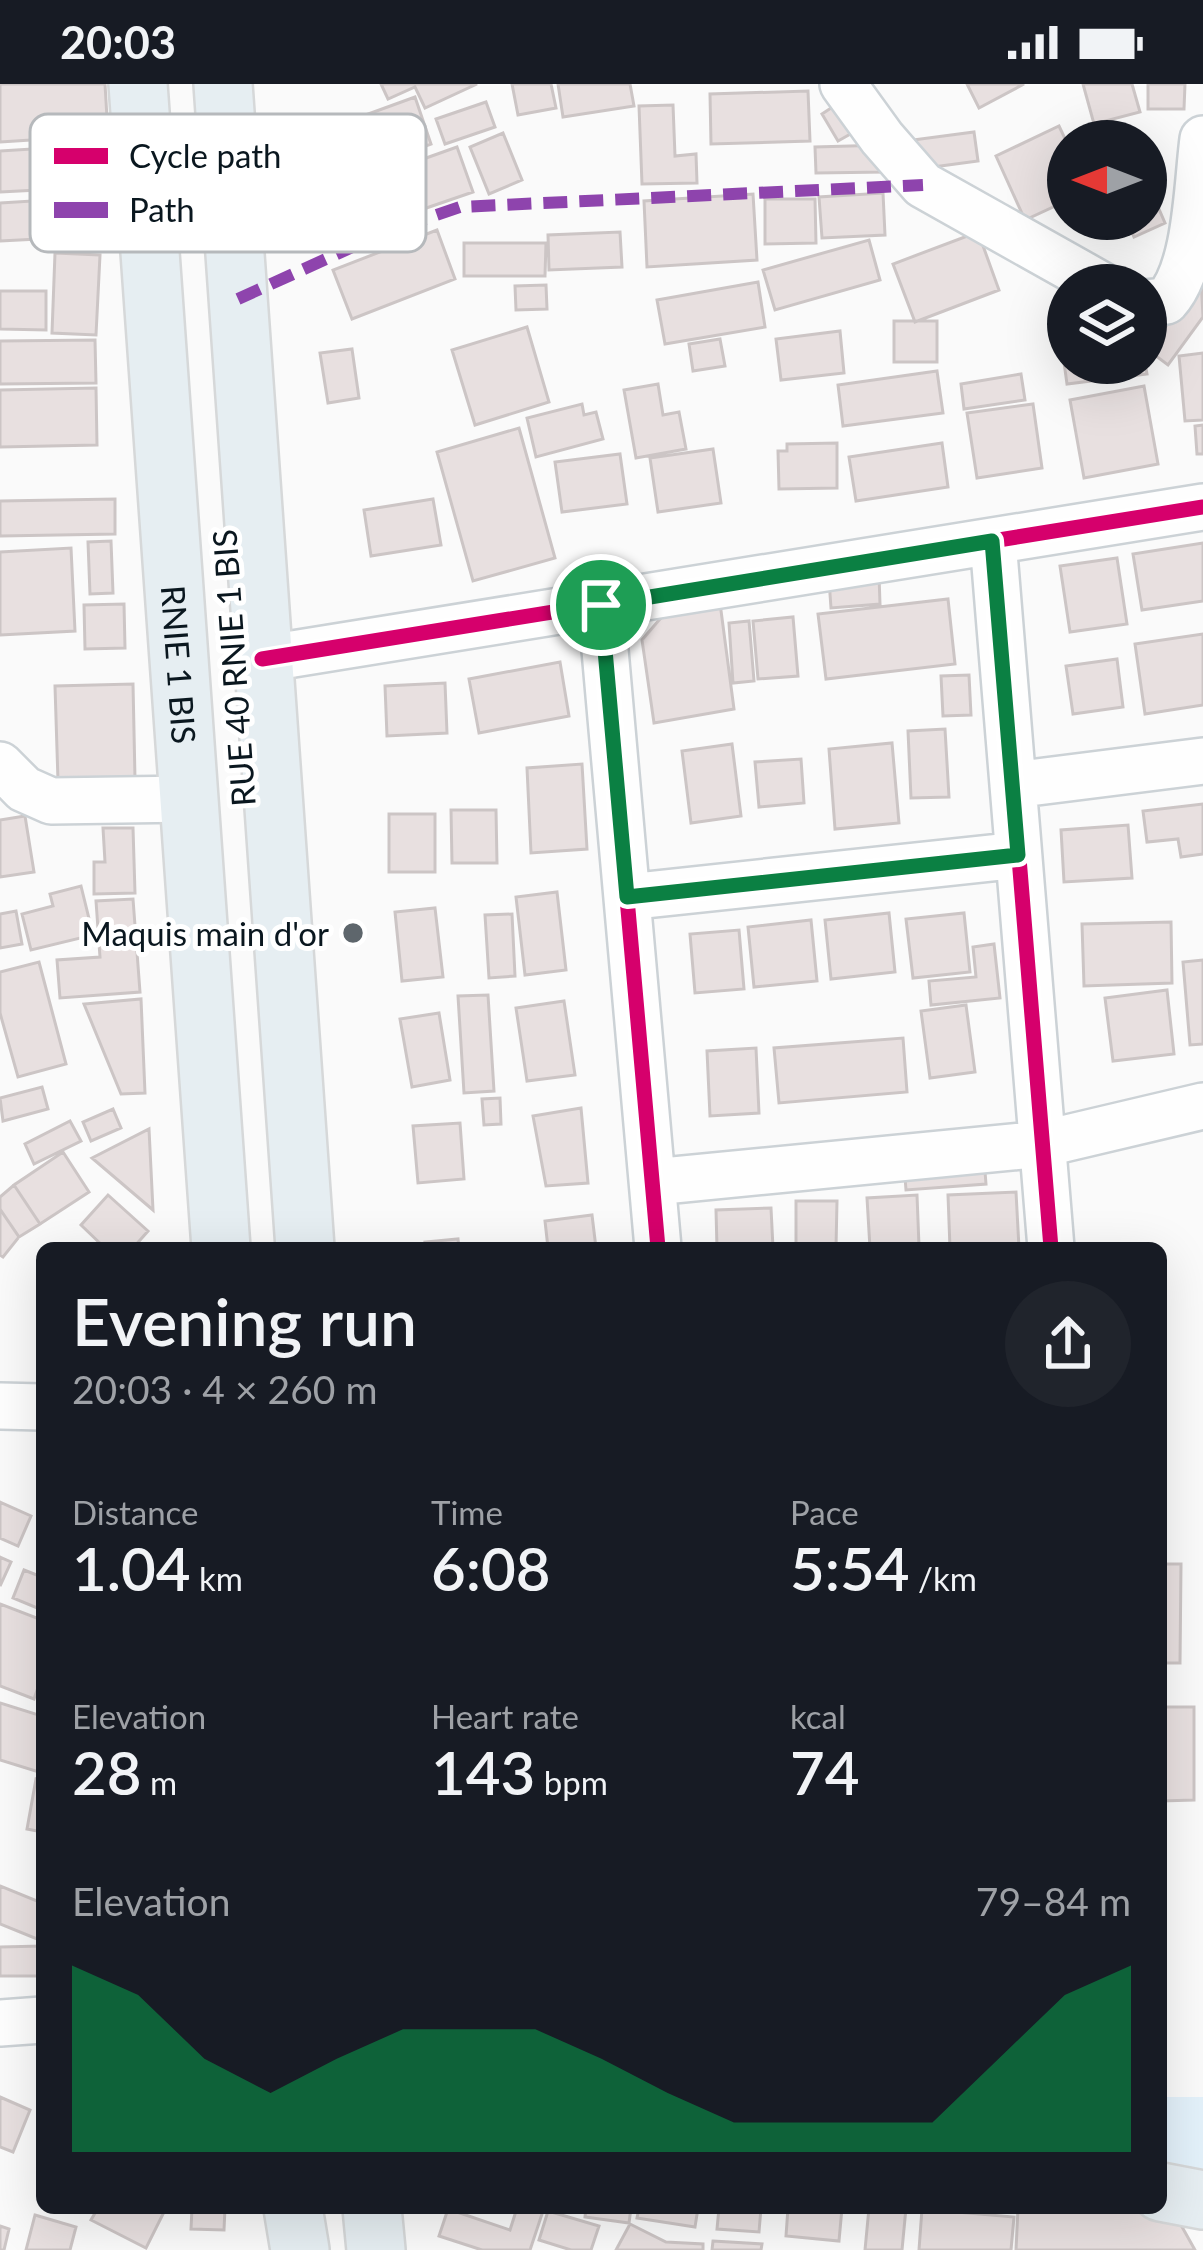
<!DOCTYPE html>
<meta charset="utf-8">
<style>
body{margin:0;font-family:Lato,sans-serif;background:#20242c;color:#f1f3f6;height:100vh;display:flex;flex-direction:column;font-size:45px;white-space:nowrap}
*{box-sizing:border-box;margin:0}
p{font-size:39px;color:#9ea1a6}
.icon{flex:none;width:66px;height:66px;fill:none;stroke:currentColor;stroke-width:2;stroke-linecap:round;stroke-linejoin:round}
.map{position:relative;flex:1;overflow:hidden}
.panel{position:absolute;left:36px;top:1158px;width:1131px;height:972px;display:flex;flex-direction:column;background:#171b24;border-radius:18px;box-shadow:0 12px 48px #0002}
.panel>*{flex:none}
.needle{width:78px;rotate:270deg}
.controls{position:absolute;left:1047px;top:36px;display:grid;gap:24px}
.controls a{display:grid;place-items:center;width:120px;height:120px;border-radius:50%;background:#171b24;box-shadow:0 12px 48px #0002;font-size:60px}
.pin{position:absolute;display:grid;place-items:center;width:102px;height:102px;color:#fff;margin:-51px;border:6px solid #fff;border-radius:50%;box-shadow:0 3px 12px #0007}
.round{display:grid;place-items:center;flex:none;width:126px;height:126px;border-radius:63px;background:#20242c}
.head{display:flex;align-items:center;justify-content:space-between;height:204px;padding:0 36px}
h1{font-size:66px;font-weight:600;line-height:90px}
.stats{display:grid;grid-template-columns:repeat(3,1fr);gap:18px;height:204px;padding:12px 36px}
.stats div{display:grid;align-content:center}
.stats b{font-size:60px;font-weight:600}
.stats small{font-size:33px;font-weight:400}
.stats p{font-size:33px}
.chart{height:336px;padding:24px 36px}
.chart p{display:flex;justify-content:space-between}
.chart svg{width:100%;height:216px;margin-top:12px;fill:#0b8043;opacity:.7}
.status{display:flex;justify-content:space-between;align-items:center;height:84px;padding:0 60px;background:#171b24;direction:ltr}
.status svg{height:33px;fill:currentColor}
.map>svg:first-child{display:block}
.green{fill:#e3f1fa}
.building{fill:#e8e0e0;stroke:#ccc5c5;stroke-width:3}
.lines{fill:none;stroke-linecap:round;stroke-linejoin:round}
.minor-casing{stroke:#ccd2d6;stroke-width:50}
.major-casing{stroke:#d6d8d9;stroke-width:62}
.minor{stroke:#fefefe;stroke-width:45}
.major{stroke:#e6eef2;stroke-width:57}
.quiet{stroke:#8e44ad;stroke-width:12;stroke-dasharray:24 12;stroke-linecap:butt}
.cycleway-casing{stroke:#fff;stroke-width:22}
.cycleway{stroke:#d6006c;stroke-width:15}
.route-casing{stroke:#fff;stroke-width:24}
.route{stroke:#0b8043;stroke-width:15}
.poi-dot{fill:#5e666c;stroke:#fff;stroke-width:4.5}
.labels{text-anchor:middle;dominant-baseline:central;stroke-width:10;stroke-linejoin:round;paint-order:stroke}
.street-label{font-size:33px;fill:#0a171f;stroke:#fff}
.poi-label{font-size:33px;fill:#0a171f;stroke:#fff;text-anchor:end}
.key{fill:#fff;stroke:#b6b9bc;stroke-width:3}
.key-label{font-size:33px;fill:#0a171f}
</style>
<div class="status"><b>20:03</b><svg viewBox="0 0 49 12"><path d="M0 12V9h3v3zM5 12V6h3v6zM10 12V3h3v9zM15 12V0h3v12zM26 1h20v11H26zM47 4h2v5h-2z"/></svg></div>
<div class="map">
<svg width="1203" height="2166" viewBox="0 0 1203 2166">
<rect width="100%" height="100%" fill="#fafafa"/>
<path class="green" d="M1161 2013H1203V2098L1161 2091Z"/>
<path class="building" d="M0 0H105L108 51 0 58Z
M381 0H477L425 24 415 3 388 15Z
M512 0H551L556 24 518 31Z
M558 0H630L634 22 563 33Z
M967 0H1024L979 24Z
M1083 0H1132L1140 28 1094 40Z
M1148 0H1185L1184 25H1148Z
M808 7 810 57 711 60 710 10Z
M415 13 431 60 354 88 338 41Z
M486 18 495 43 445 60 436 35Z
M837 20 854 48 838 57 822 30Z
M673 21 675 72 696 70 697 99 642 100 639 22Z
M1059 42 1068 61V116L1025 136 996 72Z
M974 48 978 77 918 85 913 56Z
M503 49 522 96 489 110 470 63Z
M112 60 115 102 0 108V67Z
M885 61V88L816 89 815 63Z
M457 63 473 108 371 143 356 99Z
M1146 95 1165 139 1134 153 1126 135H1146Z
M883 109 885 151 822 154 819 113Z
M753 110 757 176 647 183 644 117Z
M113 112 115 151 0 157V119Z
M765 115H815L816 159 765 160Z
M437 146 455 195 352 235 333 186Z
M620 148 622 183 549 186 548 151Z
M978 148 999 206 915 238 893 180Z
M869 156 880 196 775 226 763 186Z
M464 159H546L545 192H464Z
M55 169 100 171 96 251 52 249Z
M1201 195 1203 233 1168 281 1148 266Z
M758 198 765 243 665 260 657 216Z
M546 201 547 225 516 226 515 202Z
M0 207H46V246L0 245Z
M894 237H937V278H894Z
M527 243 549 318 475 341 452 266Z
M840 247 844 289 781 296 776 255Z
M720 255 725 282 693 287 689 260Z
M95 256 96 299 0 300V257Z
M352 265 359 314 328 319 320 269Z
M1203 269V336L1185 337 1179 272Z
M1063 271H1068V279H1145L1147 290 1067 300Z
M937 287 943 329 843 342 838 301Z
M1021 290 1025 316 964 325 961 300Z
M658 300 663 331 679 328 686 365 636 374 624 306Z
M1144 302 1158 380 1084 394 1070 316Z
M96 304 97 361 0 363V306Z
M582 320 584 331 596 328 603 355 536 373 527 334Z
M1033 320 1042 384 977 394 967 329Z
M1203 341V370H1197L1195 342Z
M519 344 555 474 473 497 437 368Z
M837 359V404L779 405 778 367H787V360Z
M942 359 948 403 856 417 849 373Z
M713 365 721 419 658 428 650 374Z
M620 370 627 420 562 428 555 378Z
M115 415V450L0 452V417Z
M433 415 441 461 371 472 364 426Z
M111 457 113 509 90 510 88 458Z
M1203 459V517L1142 526 1133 470Z
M71 464 75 547 0 551V468Z
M1117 474 1127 540 1070 548 1060 482Z
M879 491 880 520 831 524 829 496Z
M948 515 955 580 826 595 818 530Z
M720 519 734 625 654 639 642 556 666 528Z
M124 520 125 564 85 565 84 521Z
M793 533 798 592 758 595 753 537Z
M749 537 754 597 733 599 729 539Z
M1203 550V621L1145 630 1135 560Z
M1117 575 1123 623 1073 630 1066 582Z
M560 578 569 632 479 649 469 595Z
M969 591 971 631 943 632 941 592Z
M445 599 447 649 387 652 385 602Z
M133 600 135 695 58 697 55 602Z
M945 645 949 713 911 714 908 647Z
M892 659 899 739 835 745 829 665Z
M732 660 741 732 691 739 682 667Z
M801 675 804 719 759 723 755 678Z
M582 680 587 765 531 769 527 684Z
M1203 720V770L1181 773 1178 755 1147 758 1143 727Z
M451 726H496L497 779H452Z
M389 730H435V788H389Z
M25 732 34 788 0 793V736Z
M1128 741 1132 794 1064 798 1061 746Z
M103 744H133L135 809 94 810V778H105Z
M81 802 93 851 31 866 22 830 53 822 50 810Z
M557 808 566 886 525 891 516 813Z
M133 815 140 908 60 914 57 876 100 873 96 817Z
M435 824 443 893 402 897 395 828Z
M16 827 22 860 0 864V830Z
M889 829 895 888 831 895 825 836Z
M964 829 970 888 913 894 906 835Z
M512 830 515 892 489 894 485 831Z
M811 836 817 897 754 903 748 843Z
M1171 838 1172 899 1084 902 1082 840Z
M739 846 744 905 695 909 690 850Z
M994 860 1000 914 931 921 929 897 976 893 973 863Z
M1203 876V960L1190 961 1183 878Z
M39 878 66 980 18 993 0 929V888Z
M1167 906 1174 970 1113 977 1105 914Z
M488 911 494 1007 464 1009 458 912Z
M141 915 145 1009 121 1010 84 920Z
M564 917 575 991 527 997 516 924Z
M966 921 975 988 930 994 921 927Z
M439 929 450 996 412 1003 400 935Z
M903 954 907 1008 779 1019 774 964Z
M756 964 759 1029 710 1032 707 967Z
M42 1003 48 1025 3 1037 0 1014Z
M500 1014 501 1040 484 1041 482 1015Z
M581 1024 588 1099 546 1102 533 1032Z
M113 1025 121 1044 91 1057 83 1038Z
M70 1037 81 1057 34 1080 25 1060Z
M460 1039 464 1095 418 1099 413 1042Z
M149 1045 153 1126 92 1074Z
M63 1068 89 1108 40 1140 14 1101Z
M984 1075 986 1100 906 1106 904 1081Z
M14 1101 40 1140 19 1153 0 1125V1113Z
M1016 1108 1019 1164H950L948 1111Z
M108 1111 148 1147 133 1164H105L81 1141Z
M917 1111 919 1162 870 1164 867 1114Z
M796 1117H837L836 1164H796Z
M771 1124 773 1164H717L716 1126Z
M0 1125 19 1153 3 1173 0 1171Z
M592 1131 596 1164H548L545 1137Z
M458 1155 459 1164H426L425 1158Z
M0 1418 31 1432 18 1462 0 1454Z
M0 1473 11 1478 0 1502Z
M1161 1480H1181L1180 1579H1161Z
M24 1486 42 1493V1526L13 1514Z
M0 1520 42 1536V1592L34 1615 0 1602Z
M0 1619 42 1632V1689L0 1676Z
M1161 1623H1194V1716L1161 1717Z
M36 1695 42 1697V1748L27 1745Z
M0 1802 42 1819V1857L0 1840Z
M42 1862V1892H0V1863Z
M0 2013 30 2026 13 2068 0 2063Z
M98 2124H166L146 2164 91 2136Z
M192 2124H225L224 2146 191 2145Z
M517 2124H544L530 2166H482L439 2152 448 2125 510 2146Z
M586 2124H631L629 2139 585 2133Z
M639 2124H698L695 2143 637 2134Z
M719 2124H761L759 2148 717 2145Z
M788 2124H842L839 2157 786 2152Z
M869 2124H906L902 2166H865Z
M1018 2124 1172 2125 1195 2166H1016Z
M922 2125 1014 2133 1011 2166H919Z
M548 2127 599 2142 591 2166H571L539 2156Z
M35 2131 76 2143 70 2166H26Z
M630 2140 666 2158 703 2160V2166H616Z
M0 2142 9 2145 4 2166H0Z
M713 2157 762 2160 761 2166H712Z"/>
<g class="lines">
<defs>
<path id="minor" d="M843 0 882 54 923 101 1101 201
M1146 219 1166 217C1197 184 1197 100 1203 55
M993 457 1051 1164
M601 521 658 1164
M262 575 1203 423
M0 681 24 705 51 717 190 715
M1013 701 1203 677
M627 813 1018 771
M653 1098 1042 1060 1203 1022
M0 1322 42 1323
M0 1939 42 1936"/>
<g id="major">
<path id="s1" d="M138 0 221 1164"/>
<path d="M223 0 305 1164"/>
<path d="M1161 2108 1203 2116"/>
<path d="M293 2124 300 2166"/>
<path d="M372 2124 376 2166"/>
</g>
</defs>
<use href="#minor" class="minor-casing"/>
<use href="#major" class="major-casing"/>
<use href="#minor" class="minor"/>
<use href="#major" class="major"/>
<path class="quiet" d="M238 215 381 150 460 123 923 101"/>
<defs>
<path id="cycleway" d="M993 457 1051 1164
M601 521 658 1164
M262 575 1203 423"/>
</defs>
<use href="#cycleway" class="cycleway-casing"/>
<use href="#cycleway" class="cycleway"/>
</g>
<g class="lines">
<defs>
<path id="route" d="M992 457 1018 771 627 813 601 521Z"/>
</defs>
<use href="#route" class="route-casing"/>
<use href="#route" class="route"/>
</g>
<circle class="poi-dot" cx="353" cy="849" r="12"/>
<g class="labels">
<g class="street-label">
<text stroke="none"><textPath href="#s1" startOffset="582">RNIE 1 BIS</textPath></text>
<text transform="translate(233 584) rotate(-94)">RUE 40 RNIE 1 BIS</text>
</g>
<g class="poi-label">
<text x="329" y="849">Maquis main d'or</text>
</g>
</g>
<rect x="30" y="30" width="396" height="138" rx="18" class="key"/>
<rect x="54" y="64" width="54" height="16" fill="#d6006c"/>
<rect x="54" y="118" width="54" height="16" fill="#8e44ad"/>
<g class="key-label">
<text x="129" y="84">Cycle path</text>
<text x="129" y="138">Path</text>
</g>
</svg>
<div class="controls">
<a><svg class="needle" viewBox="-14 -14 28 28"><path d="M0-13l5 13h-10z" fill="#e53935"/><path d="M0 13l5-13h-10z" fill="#9ea1a6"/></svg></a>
<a><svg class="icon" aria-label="layers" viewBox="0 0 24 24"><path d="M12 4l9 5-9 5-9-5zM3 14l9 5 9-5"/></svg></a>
</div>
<div class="pin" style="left:601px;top:521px;background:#1e9e55"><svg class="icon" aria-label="arrive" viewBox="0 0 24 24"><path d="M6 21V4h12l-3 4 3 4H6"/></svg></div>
<section class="panel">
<div class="head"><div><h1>Evening run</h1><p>20:03 · 4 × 260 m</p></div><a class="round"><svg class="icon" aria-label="share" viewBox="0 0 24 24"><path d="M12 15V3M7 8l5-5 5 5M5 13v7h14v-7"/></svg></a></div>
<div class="stats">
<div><p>Distance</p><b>1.04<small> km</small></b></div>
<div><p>Time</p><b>6:08</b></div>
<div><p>Pace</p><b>5:54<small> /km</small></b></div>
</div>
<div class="stats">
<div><p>Elevation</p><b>28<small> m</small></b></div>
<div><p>Heart rate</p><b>143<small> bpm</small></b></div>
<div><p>kcal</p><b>74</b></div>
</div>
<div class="chart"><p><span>Elevation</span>79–84 m</p>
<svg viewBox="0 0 160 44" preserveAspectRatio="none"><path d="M0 44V6L10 12L20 25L30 32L40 25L50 19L60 19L70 19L80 25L90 32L100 38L110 38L120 38L130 38L140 25L150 12L160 6V44z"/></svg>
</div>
</section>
</div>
